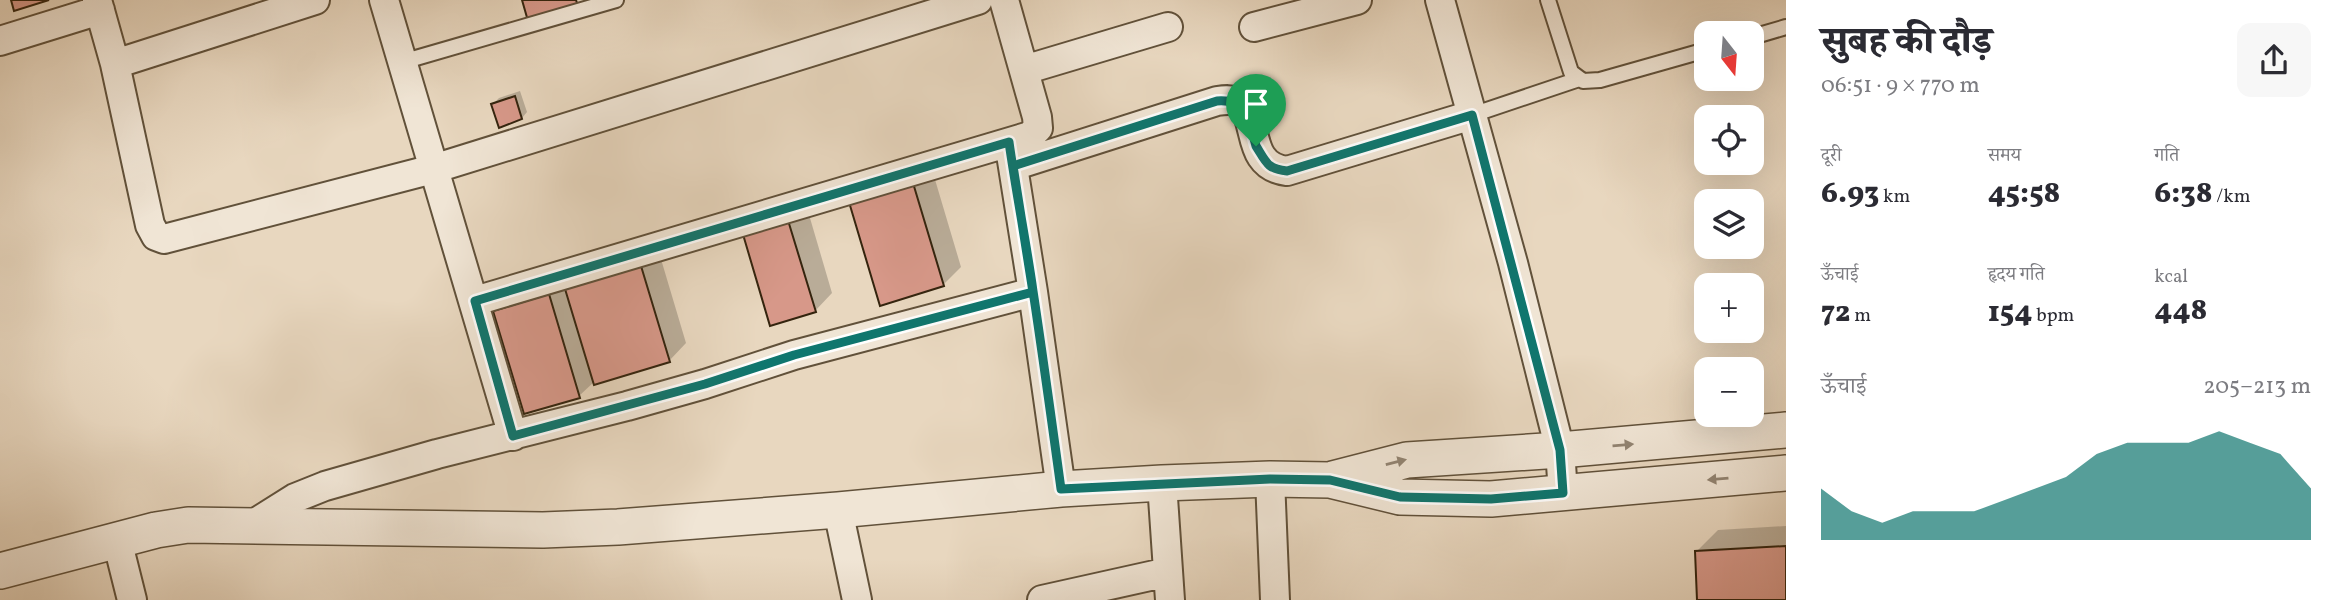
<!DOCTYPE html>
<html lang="hi">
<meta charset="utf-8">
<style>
body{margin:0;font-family:Vollkorn,"Noto Serif Devanagari",serif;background:#f7f7f7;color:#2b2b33;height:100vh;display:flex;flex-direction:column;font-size:26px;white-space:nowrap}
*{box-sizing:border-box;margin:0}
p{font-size:23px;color:#7c7c81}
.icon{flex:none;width:38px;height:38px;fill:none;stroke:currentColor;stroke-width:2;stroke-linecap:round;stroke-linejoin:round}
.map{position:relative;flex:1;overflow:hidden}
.sheet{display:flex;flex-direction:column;background:#fff;width:560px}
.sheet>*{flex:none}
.needle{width:46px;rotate:163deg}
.controls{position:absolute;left:1694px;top:21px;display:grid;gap:14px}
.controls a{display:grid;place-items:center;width:70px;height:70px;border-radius:14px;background:#fff;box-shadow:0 7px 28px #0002;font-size:35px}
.pin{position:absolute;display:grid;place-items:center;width:60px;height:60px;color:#fff;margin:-72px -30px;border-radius:50% 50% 50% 0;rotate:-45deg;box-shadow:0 0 7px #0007}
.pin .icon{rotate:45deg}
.round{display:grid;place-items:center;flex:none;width:74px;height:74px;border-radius:14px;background:#f7f7f7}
.headline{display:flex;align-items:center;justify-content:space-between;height:119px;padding:0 35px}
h1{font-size:38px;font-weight:800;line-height:52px}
.stats{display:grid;grid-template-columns:repeat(3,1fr);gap:10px;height:119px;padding:7px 35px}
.stats div{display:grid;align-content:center}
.stats b{font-size:30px;font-weight:800}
.stats small{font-size:19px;font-weight:400}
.stats p{font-size:19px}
.chart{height:196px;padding:14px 35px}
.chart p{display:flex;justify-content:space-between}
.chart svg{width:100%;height:126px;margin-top:7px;fill:#0f766e;opacity:.7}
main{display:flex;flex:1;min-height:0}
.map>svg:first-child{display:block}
.shadow{fill:#0003}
.building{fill:#d79889;stroke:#34240e;stroke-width:2}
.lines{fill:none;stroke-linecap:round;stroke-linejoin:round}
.service-casing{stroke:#61513a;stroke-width:18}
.minor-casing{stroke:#61513a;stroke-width:32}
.tertiary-casing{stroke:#61513a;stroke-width:38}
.service{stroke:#f0e5d5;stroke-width:14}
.minor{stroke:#f0e5d5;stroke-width:28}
.tertiary{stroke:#f0e5d5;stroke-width:35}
.oneway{fill:#928472}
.route-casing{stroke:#fff;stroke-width:14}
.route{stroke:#0f766e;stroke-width:9}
</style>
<main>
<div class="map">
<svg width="1786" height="600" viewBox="0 0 1786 600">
<rect width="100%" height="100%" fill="#e8d7bf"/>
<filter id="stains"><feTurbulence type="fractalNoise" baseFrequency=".00286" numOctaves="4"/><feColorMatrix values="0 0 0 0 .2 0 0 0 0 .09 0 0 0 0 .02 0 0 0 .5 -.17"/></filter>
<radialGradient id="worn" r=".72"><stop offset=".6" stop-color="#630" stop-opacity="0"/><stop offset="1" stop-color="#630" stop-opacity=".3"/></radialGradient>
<path class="shadow" d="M520 91 527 112 522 118 493 104 499 98Z
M928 156 961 267 943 285 848 192Z
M805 201 832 293 815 311 744 231Z
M655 239 686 343 669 361 595 381 579 396 495 312 513 294Z
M1786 526V600H1699L1696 552 1718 530Z"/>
<path class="building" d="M11 0H49L14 11Z
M522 0H576L578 6 528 21Z
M515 96 522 119 499 128 491 104Z
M910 173 944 286 880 306 846 192Z
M787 217 816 312 770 326 742 231Z
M638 256 670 362 594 385 562 279Z
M549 294 580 398 524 414 493 311Z
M1786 546V600H1697L1695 551Z"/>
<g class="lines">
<defs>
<path id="service" d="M1548 0 1571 72 1583 81 1600 80 1706 50
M1752 37 1786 27
M402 62 616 0
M1472 115 1579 79"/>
<path id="minor" d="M97 0 115 64 150 225 156 236 164 239 433 169 978 0
M384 0 513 436
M1440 0 1513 263 1560 450 1563 493
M1254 27 1357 0
M0 41 100 10
M115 64 315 0
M1024 70 1168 27
M1010 148 1033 292 1061 489
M1013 166 1217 101C1224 100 1233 99 1239 103 1260 117 1244 166 1287 171L1472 115
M475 301 1030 136 1038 128 1037 117 1004 0
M1270 479 1275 600
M1162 483 1170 600
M838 510 857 600
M249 527 295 498 325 486 437 454 627 406 705 384 794 355 1033 292
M117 540 132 600
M1042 600 1168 572"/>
<path id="tertiary" d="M1333 479 1407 460 1560 450 1786 430
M0 571 156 530 188 525 543 530 618 527 838 510 1061 489 1162 483 1270 479 1330 480 1400 497 1491 499 1786 473"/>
</defs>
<use href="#service" class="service-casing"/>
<use href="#minor" class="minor-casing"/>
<use href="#tertiary" class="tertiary-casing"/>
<use href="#service" class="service"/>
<use href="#minor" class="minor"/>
<use href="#tertiary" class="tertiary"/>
</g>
<defs><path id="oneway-solid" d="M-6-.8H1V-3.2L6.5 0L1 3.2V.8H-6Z" transform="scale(1.75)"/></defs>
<g class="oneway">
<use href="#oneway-solid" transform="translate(1623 445) rotate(-5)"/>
<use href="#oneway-solid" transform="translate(1396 462) rotate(-14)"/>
<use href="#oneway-solid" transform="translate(1718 479) rotate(175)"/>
</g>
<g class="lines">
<defs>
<path id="route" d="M1256 146C1248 119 1251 99 1217 101L1013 166 1033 292 794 355 705 384 513 436 475 301 1009 142C1016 192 1026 241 1033 291 1043 357 1052 423 1061 489L1270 479 1330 480 1400 497 1491 499 1563 493 1560 450 1472 115 1287 171C1267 169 1266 162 1256 146"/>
</defs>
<use href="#route" class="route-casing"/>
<use href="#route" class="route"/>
</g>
<rect width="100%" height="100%" filter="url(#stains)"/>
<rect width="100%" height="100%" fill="url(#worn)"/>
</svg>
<div class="controls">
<a><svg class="needle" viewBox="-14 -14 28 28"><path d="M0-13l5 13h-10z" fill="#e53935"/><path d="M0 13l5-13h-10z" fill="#7c7c81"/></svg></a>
<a><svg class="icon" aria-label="locate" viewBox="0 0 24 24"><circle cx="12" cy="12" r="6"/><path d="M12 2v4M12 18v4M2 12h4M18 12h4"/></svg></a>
<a><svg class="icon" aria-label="layers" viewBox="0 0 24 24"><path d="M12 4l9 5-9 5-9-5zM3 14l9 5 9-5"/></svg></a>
<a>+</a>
<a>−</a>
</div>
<div class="pin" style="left:1256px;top:146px;background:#1e9e55"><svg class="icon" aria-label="arrive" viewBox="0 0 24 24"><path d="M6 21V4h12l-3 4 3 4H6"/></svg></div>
</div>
<section class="sheet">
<div class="headline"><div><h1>सुबह की दौड़</h1><p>06:51 · 9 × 770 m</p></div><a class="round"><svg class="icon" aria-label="share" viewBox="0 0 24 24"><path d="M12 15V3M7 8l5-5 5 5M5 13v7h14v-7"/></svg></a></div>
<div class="stats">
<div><p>दूरी</p><b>6.93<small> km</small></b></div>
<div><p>समय</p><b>45:58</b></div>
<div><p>गति</p><b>6:38<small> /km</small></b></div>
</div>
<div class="stats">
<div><p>ऊँचाई</p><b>72<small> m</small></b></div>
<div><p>हृदय गति</p><b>154<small> bpm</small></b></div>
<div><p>kcal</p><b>448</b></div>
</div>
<div class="chart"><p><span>ऊँचाई</span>205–213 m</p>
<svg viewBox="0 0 160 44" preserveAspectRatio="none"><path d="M0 44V26L10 34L20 38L30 34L40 34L50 34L60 30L70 26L80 22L90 14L100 10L110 10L120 10L130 6L140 10L150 14L160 26V44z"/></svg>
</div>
</section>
</main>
